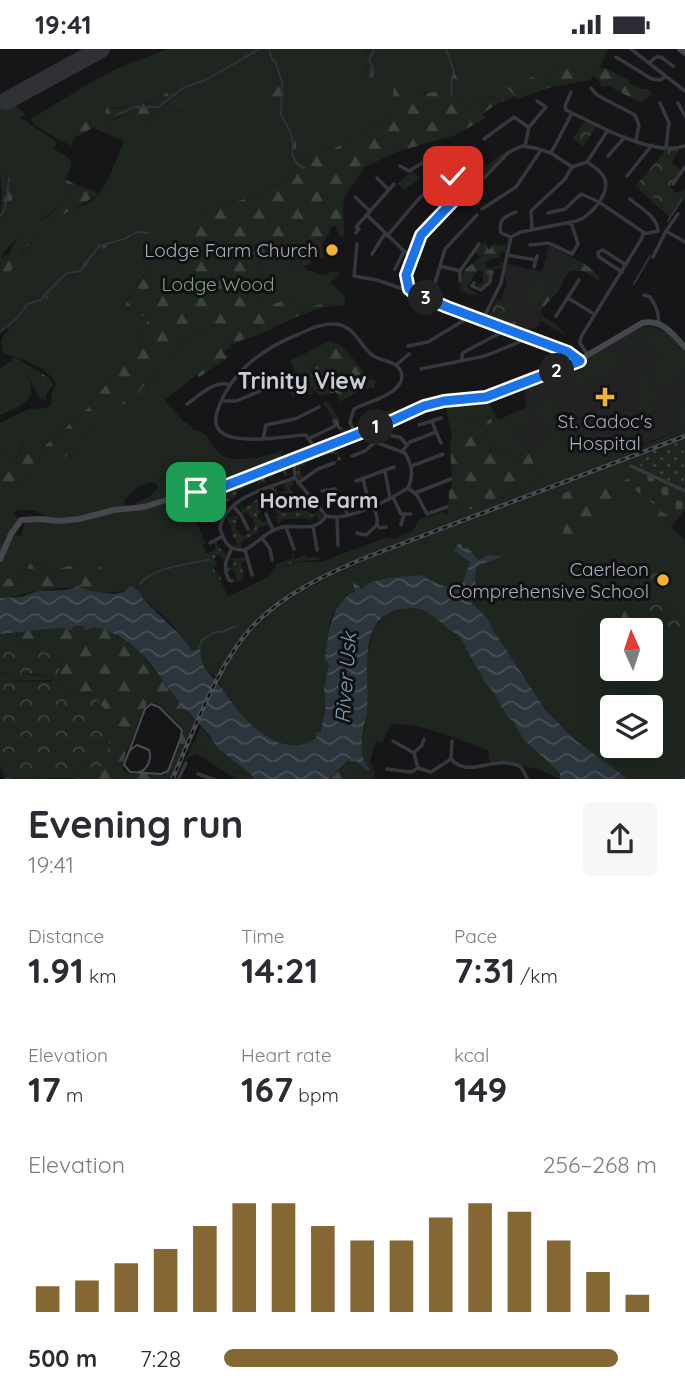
<!DOCTYPE html>
<meta charset="utf-8">
<style>
body{margin:0;font-family:Quicksand,sans-serif;background:#f7f7f7;color:#2b2b33;height:100vh;display:flex;flex-direction:column;font-size:26px;white-space:nowrap}
*{box-sizing:border-box;margin:0}
p{font-size:23px;color:#7c7c81}
.icon{flex:none;width:38px;height:38px;fill:none;stroke:currentColor;stroke-width:2;stroke-linecap:round;stroke-linejoin:round}
.map{position:relative;height:730px;overflow:hidden}
.details{display:flex;flex-direction:column;background:#fff;flex:1}
.details>*{flex:none}
.needle{width:46px;rotate:357deg}
.controls{position:absolute;left:600px;top:569px;display:grid;gap:14px}
.controls a{display:grid;place-items:center;width:63px;height:63px;border-radius:7px;background:#fff;box-shadow:0 7px 28px #0002;font-size:35px}
.pin{position:absolute;display:grid;place-items:center;width:60px;height:60px;color:#fff;margin:-30px;border-radius:14px;box-shadow:0 4px 10px #0006}
.km{position:absolute;width:35px;height:35px;margin:-18px;border-radius:50%;background:#222;color:#fff;font-size:19px;line-height:35px;text-align:center}
.round{display:grid;place-items:center;flex:none;width:74px;height:74px;border-radius:7px;background:#f7f7f7}
.overview{display:flex;align-items:center;justify-content:space-between;height:119px;padding:0 28px}
h1{font-size:38px;font-weight:800;line-height:52px}
.metrics{display:grid;grid-template-columns:repeat(3,1fr);gap:10px;height:119px;padding:7px 28px}
.metrics div{display:grid;align-content:center}
.metrics b{font-size:35px;font-weight:800}
.metrics small{font-size:19px;font-weight:400}
.metrics p{font-size:19px}
.chart{height:196px;padding:14px 28px}
.chart p{display:flex;justify-content:space-between}
.chart svg{width:100%;height:126px;margin-top:7px;stroke:#856733;stroke-width:6}
ul{padding:0 28px;list-style:none;font-size:23px}
li{display:grid;grid-template-columns:112px 84px 1fr;align-items:center;height:52px}
li i{height:18px;border-radius:9px;background:#856733}
.status{display:flex;justify-content:space-between;align-items:center;height:49px;padding:0 35px;background:#fff;direction:ltr}
.status svg{height:19px;fill:currentColor}
.map>svg:first-child{display:block}
.built{fill:#222225}
.grass{fill:#1e261f;fill-rule:evenodd}
.forest{fill:url(#forest-firs);fill-rule:evenodd}
.cemetery{fill:url(#cemetery-stones)}
.park{fill:url(#park-crowns)}
.garden{fill:url(#garden-dots)}
.water{fill:url(#water-waves)}
.lines{fill:none;stroke-linecap:round;stroke-linejoin:round}
.stream{stroke:#2c353c;stroke-width:2}
.runway{stroke:#303135;stroke-width:18}
.street{stroke:#37383d;stroke-width:3.5}
.secondary{stroke:#45474d;stroke-width:6}
.tram{stroke:#4a4c52;stroke-width:2}
.rail-casing{stroke:#4a4c52;stroke-width:4.5}
.rail{stroke:#111113;stroke-width:2;stroke-dasharray:5;stroke-linecap:butt}
.route-casing{stroke:#fff;stroke-width:14}
.route{stroke:#1a73e8;stroke-width:9}
.poi-dot{fill:#f2b134;stroke:#111113;stroke-width:2.5}
.labels{text-anchor:middle;dominant-baseline:central;stroke-width:6;stroke-linejoin:round;paint-order:stroke}
.poi-label{font-size:19px;fill:#a8adb8;stroke:#111113;text-anchor:end}
.park-label{font-size:19px;fill:#7fa381;stroke:#111113}
.neighbourhood-label{font-size:21px;font-weight:bold;fill:#c9ccd4;stroke:#111113}
.water-label{font-size:21px;font-style:italic;fill:#7f9bb3;stroke:#111113}
.quarter-label{font-size:23px;font-weight:bold;fill:#c9ccd4;stroke:#111113}
</style>
<div class="status"><b>19:41</b><svg viewBox="0 0 49 12"><path d="M0 12V9h3v3zM5 12V6h3v6zM10 12V3h3v9zM15 12V0h3v12zM26 1h20v11H26zM47 4h2v5h-2z"/></svg></div>
<div class="map">
<svg width="685" height="731" viewBox="0 0 685 731">
<defs>
<pattern id="forest-firs" width="22" height="20" patternUnits="userSpaceOnUse" patternTransform="scale(1.75)"><rect width="22" height="20" fill="#1e261f"/><path d="M5 1l3.5 6h-7zM16 11l3.5 6h-7z" fill="#3c433d"/></pattern>
<pattern id="cemetery-stones" width="16" height="16" patternUnits="userSpaceOnUse" patternTransform="scale(1.75)"><rect width="16" height="16" fill="#1e261f"/><path d="M2 7V4a2 2 0 0 1 4 0v3zM10 15v-3a2 2 0 0 1 4 0v3z" fill="#3c433d"/></pattern>
<pattern id="park-crowns" width="20" height="18" patternUnits="userSpaceOnUse" patternTransform="scale(1.75)"><rect width="20" height="18" fill="#1e261f"/><path d="M2 6a3 3 0 1 1 6 0M12 15a3 3 0 1 1 6 0" fill="none" stroke="#3c433d"/></pattern>
<pattern id="garden-dots" width="8" height="8" patternUnits="userSpaceOnUse" patternTransform="scale(1.75)"><rect width="8" height="8" fill="#1e261f"/><path d="M2 2h.1M6 6h.1" fill="none" stroke="#3c433d" stroke-width="1.8" stroke-linecap="round"/></pattern>
<pattern id="water-waves" width="16" height="10" patternUnits="userSpaceOnUse" patternTransform="scale(1.75)"><rect width="16" height="10" fill="#2c353c"/><path d="M0 5q4-4 8 0t8 0" fill="none" stroke="#485056"/></pattern>
</defs>
<rect width="100%" height="100%" fill="#161618"/>
<path class="built" d="M549 196 572 208 559 230 553 233 557 235 537 264 541 276 527 282H523L522 284 515 281 518 275 514 272 507 257 508 253 501 250 507 235 504 229 507 215 542 223Z
M634 278H653L670 283 685 298V380L550 428 484 377 526 359 524 334 569 317Z"/>
<path class="grass" d="M93 0H107L12 53 27 67H22L21 69 57 93 54 100 65 106 72 113 66 131 68 151 17 189 2 205 4 212 0 217V174L6 163 14 128 0 125V50Z
M168 0H371L365 6 367 15 365 26 374 0H608L601 16C574 14 532 27 507 39L514 47 502 54 492 47 466 59 463 58 462 46 456 27 450 36 452 42 451 46C440 40 429 47 418 39L396 65 333 100 324 101 300 112 296 102V93L286 70 279 30 278 25H276L274 60 289 88 291 111 294 115V125L296 129 245 150 201 162 194 170 199 190 202 195 200 199 165 230 158 221 148 220 126 255 150 264 139 297 116 329H111L88 359 40 400 24 390 16 411 11 414 0 400V374L28 360 47 359 52 354 51 347 56 335C49 318 19 309 3 304L1 293 3 287 25 261 70 227 80 224 98 202 137 183 143 184 151 180 144 183 136 181 127 187 95 197 76 220 55 230 33 251 26 254 17 269 0 283C0 269 0 254 0 240 3 221 44 177 61 166 70 159 87 157 95 149 109 134 115 112 124 92L91 78 133 64 148 73 152 66 177 59 178 33C172 39 165 47 158 52 152 55 114 60 109 59L103 68C81 74 79 76 71 97L34 76 31 70 93 32 120 18Z
M505 102 508 103 480 129 458 142 455 136 471 130Z
M284 204 293 213 295 220 304 217 306 221 326 226 329 223H339L340 226 330 233 346 249 343 257 322 255 300 262 292 249 260 260 256 220Z
M501 212 503 216 501 219 488 221 489 231 482 239 476 235 483 234V222L477 221 478 217 485 214 487 219 499 217Z
M536 227 550 235 537 258 523 250Z
M221 274 231 293 195 304 206 318 165 351 183 372 192 377V380C215 387 206 392 219 404 232 416 268 407 282 402L281 411C254 422 218 445 188 440V443L136 458 137 453 149 448 158 439 155 432 138 438 124 451V457L78 469 44 470V466L34 461H17L13 465 19 470 5 489 0 506V442L5 435 8 437 53 419 67 406 82 402 78 392 82 387 139 343 143 337H147L186 288Z
M639 278 668 283 685 300V325H682L674 334 658 336 650 318 666 302 660 306 651 301 653 297 646 293 651 283 646 281 641 292 632 287 630 290 636 294 637 299 649 303 644 307 620 294 619 291Z
M606 298 611 304 616 301 622 311 619 321 616 324 573 339 564 338 550 343 547 338 528 345V335L579 316Z
M306 304 304 307 315 317 311 321 310 331 300 336 299 345 293 348 284 331 296 326 290 311Z
M11 312C25 315 36 335 29 349 25 356 8 362 0 366V319Z
M649 325 656 342 653 376 648 375 646 382 641 384 640 392 637 389 616 391 609 376 624 368V360L630 365 636 363 641 352 632 343 638 340 634 330Z
M564 341 567 349 558 353 559 358 550 361 554 370 561 369 546 379 544 372 537 375 530 356 555 346 559 349 564 347 563 344H557Z
M486 348 495 365 457 379 453 390 444 352Z
M685 354V376L679 379 672 362 661 363 684 357Z
M394 359 398 367 370 378 367 371Z
M526 359 533 374 512 382 515 390 524 387 528 398 552 389 550 384 546 386 544 381 561 370 560 378C577 385 577 387 596 382L598 384 595 387 598 395 605 394 631 401 685 380V386C608 415 532 444 455 473 393 497 325 517 272 559 249 577 228 603 218 630L206 620 199 599 193 602 169 572 140 547 138 541C119 541 96 549 78 537L90 538 107 534 106 523 72 516 49 523 37 514 31 515C20 529 22 532 3 529L0 530V513L8 499 12 486 21 487 26 471 59 475 188 447 185 454 225 549 266 529 275 520 299 513H320L388 488 394 490 414 481 418 471 442 463 448 466V461L473 460 539 434 530 403 513 408 490 401 484 377Z
M685 389V461L671 478 685 491V730H628L595 708 574 690 545 660 494 582 487 569 470 552C480 538 472 530 477 517L492 510 495 506H488L477 511 468 498 463 500 456 498V503L470 512 464 538C452 542 432 534 423 526 403 529 377 526 362 540L353 532 355 543C348 548 340 554 335 561 325 577 328 600 329 617 329 625 325 631 324 638 323 656 329 686 309 695 282 707 238 669 227 647 224 641 218 637 220 629 221 623 227 616 230 611 260 559 318 533 370 509ZM612 581H651V620H612ZM612 658H651V696H612Z
M407 559C415 561 422 560 429 564 450 574 479 609 484 633L491 638 508 669 513 672 529 695 560 724V730L540 721 515 715 490 714 488 701C456 690 428 676 393 675L387 682 382 694 376 692 370 713 375 725 372 730H355L354 719 349 718 351 713 356 712 367 721V719L360 701 366 673 367 607 371 590 375 578 388 564Z
M196 695C211 700 222 707 227 722L236 724 242 722 251 730H236L195 704 193 701Z"/>
<path class="forest" d="M371 0H374L372 3 376 7 373 28 366 30 367 15 364 9Z
M579 15 601 16 600 19H605L629 31V34L642 40H647L651 43 650 47 641 54 607 36 603 38 600 36 601 33 593 27 590 31 548 39 517 50 507 39 522 31Z
M278 22 282 33V44L285 49 286 70 296 87V102L301 112 324 101 333 100 396 65 392 56 395 27 404 29 425 44 444 42 451 46 452 42 450 32 454 23 459 29 467 32V43L462 46 463 58 466 59 493 47 500 53 482 65 486 69 453 87 399 102 365 118 345 147 343 158 344 188 339 187 336 177 330 178 329 185 322 195 324 209 311 210 310 215 295 220 293 213 284 204 256 220 260 259 293 249 300 262C312 257 324 252 336 257 307 259 284 275 258 286 249 290 239 290 232 297L221 274 186 288 147 337H143L140 343 82 387 78 392 83 402 67 406 54 419 8 437 5 435 0 442V400L11 414 16 411 25 390 41 400 88 359 111 329H116L132 298 139 297 150 264 148 263 143 267H134L128 261 126 255 152 215 165 230 200 199 202 195 184 181 201 162 245 150 296 129C291 117 292 104 289 91 287 83 282 78 278 71 270 59 270 34 278 22Z
M178 33 191 50 177 59 152 66 148 73C144 71 138 66 133 65 125 63 83 83 74 89 81 69 91 74 105 66L106 59 120 60 135 55H150L159 51Z
M0 125 14 128 17 132 13 148 0 174 2 143Z
M66 131 98 144 96 147 55 170 22 202 0 240V217L4 212V206L9 207C16 187 24 180 42 171 50 167 59 157 68 151Z
M637 135 667 160 676 144 685 140V148L671 169 635 137Z
M151 179 154 186 152 188 137 183 98 202 80 224 70 227 59 236 57 242 37 256 30 257 9 279 5 278 17 269 26 254 33 251 55 230 70 220H76L95 197 127 187 136 181 144 183Z
M485 192 489 201 494 194 499 197 506 195 505 204 501 203 499 208C478 213 478 223 467 238L479 246H470L460 241 464 221 481 208 475 202Z
M572 208C583 214 593 219 599 228V232L583 222H572C562 228 564 234 559 241 553 250 544 254 540 265L559 278 566 287 540 271 537 261 555 235 546 225 559 230Z
M329 292C341 292 362 319 367 329L376 332 373 338 357 343 340 353 336 343 321 347 312 339 310 340 313 343 311 345H299L300 336 310 331 309 325 315 317 304 307 306 304Z
M228 293 231 298 224 303 229 308 198 329V325L206 318 194 304Z
M15 308 49 329 53 336 46 345V351L40 350C29 332 30 320 10 310Z
M327 352 339 370V377L347 381V386L339 382C334 372 330 364 323 354Z
M495 365 498 371 484 377 490 401 513 408 530 403 539 434 473 460 448 461 449 442 452 439 450 391 457 379Z
M634 428 612 447 608 459 594 468 578 483 562 488 566 470 561 445C576 440 595 428 610 437Z
M655 458 675 472 657 497C652 491 650 481 651 473L659 476 653 471 654 468 657 466 653 460Z
M36 514 49 523 72 516 81 518 86 516 101 518 106 523 109 539C85 537 62 538 38 542 25 544 14 549 0 549V530L3 529C20 532 21 530 30 515Z
M603 558 634 564 632 571 613 567 602 561Z
M607 566 613 569 600 598 599 606 602 609 599 610 593 606 601 577Z
M74 577 102 579 133 596 196 670 192 684 171 730H79L80 719 112 715 95 647 61 638 59 611 53 593 32 594 0 600V585ZM147 654H157L184 680 178 701 165 727 145 724 128 725 122 720 126 703Z
M14 624 52 628 53 631 0 632V625Z
M201 678 218 700 257 730H251L242 722 228 724C221 709 213 700 197 695L193 701 195 704 185 712Z
M352 709 356 712 349 716 354 719 355 730 329 731Z"/>
<path class="cemetery" d="M650 424 685 442V461L676 472 635 441Z"/>
<path class="park" d="M585 72 597 77 583 97 573 90Z
M664 100 678 101 672 114 681 121 670 137 676 144 668 161 637 135 663 105Z
M413 122 420 130 404 141 398 134Z
M497 250 508 253C507 260 512 270 518 275L514 282 487 270Z
M658 497C658 529 662 547 685 570V584L677 596 655 581 632 570 643 548 640 536 652 498Z
M53 592 59 611 61 638 95 647 105 661 112 716 80 719 79 730 67 729 5 730 0 715V632L50 633 53 631 52 628 37 625 0 624V600L32 594Z"/>
<path class="garden" d="M685 389V441L640 417 639 407Z
M328 402 338 403 341 411 336 413 338 405C324 404 311 411 300 418L303 429H297V413Z
M289 413 291 417 285 420 289 426 285 427 283 422C275 425 273 427 265 430L266 435 262 433 258 436 257 433 238 442 234 449 220 457 198 462V465L194 467 205 495 203 496 185 454 188 447Z
M292 432 295 434 289 439 300 452 302 451 301 454 311 466 319 463 322 467 320 472 316 466 310 471V475L307 469 282 470 279 475 276 468 279 466 274 461 278 459 282 464 294 463 298 460 296 454 291 455V452L285 450V446L278 449 275 441 277 438V445L286 441 284 435Z
M271 442 274 448 268 451 273 461 269 462 267 457 259 460 261 463 257 466 262 474 267 472 270 478 267 476 257 479 259 483 240 493 242 499 233 497 238 495C231 488 232 475 226 469L237 467 236 464 239 470 236 471V479L242 487 249 484V482L255 479 254 471 247 463 243 465 239 456 241 454 240 458 244 460 257 450 271 447Z
M217 491V496L226 506 224 511 218 506 214 510 217 515 213 519 221 529V534L225 535 222 536 228 547 225 549 206 505 216 500 214 494Z
M293 504 296 506 293 507 295 510 306 506 307 509 319 508V511L299 512 275 520 276 516 291 509 294 513 292 506Z
M244 507 247 511 241 514 244 527 241 531 234 532 237 529 233 520 227 522V517L231 519 234 513 230 509H244Z"/>
<path class="water" d="M458 495H461L463 500 468 498 478 511 488 506 504 507 477 517C472 531 480 536 470 552L487 569 494 582 545 660 574 690 628 730H560V724L524 691 513 672 508 669 490 638 484 633C482 624 478 621 474 614 469 606 465 595 458 587 454 583 449 581 445 577 433 565 421 557 403 560 355 566 370 628 367 661 365 681 354 703 370 721H367L352 709 350 710 329 730H257L218 700 209 686 185 659 180 660 181 655C159 628 145 599 112 584 103 580 95 576 86 581L83 577H74L71 581 58 579 0 585V549L21 548 38 542 67 541 78 537 90 542 115 545 124 543 130 537 138 541C141 554 183 583 192 602L200 599C201 605 202 612 205 619 211 628 220 635 226 645 241 671 286 715 317 688L316 683H321L325 660 324 638 329 617 325 609 329 580 336 560 348 546 355 543 352 531 362 540C372 527 406 528 423 526 432 534 449 540 461 539L470 513 454 502Z"/>
<g class="lines">
<path class="stream" d="M269 0 272 11 275 12 282 33 281 66 290 82 293 92 292 106 297 115 305 119
M446 0 454 23C448 35 454 39 451 46
M370 29 372 16 369 12 374 0
M116 66 135 58H158L183 39 206 31 259 0
M0 167 5 160 9 129
M668 172 682 150
M634 235 650 207
M0 283 17 269 27 255 41 251C44 247 63 226 68 224 72 223 76 223 80 222L99 197 127 189 137 183 148 184
M140 535C150 519 191 514 209 511
M199 600 202 591 215 583H222L236 577
M683 731 685 728"/>
<path class="runway" d="M6 52 101 0"/>
<path class="street" d="M631 0 685 42
M616 8 652 30 660 31 666 27
M649 14 656 8H661L673 17
M591 39 597 46 635 66 639 76 636 91
M571 43 565 57 566 61 572 64
M660 54 669 74 666 98
M678 54 685 67
M484 90 514 68 528 78
M525 97 529 78 546 58 537 52
M551 104 572 64C601 78 654 108 685 97
M435 106 458 147
M608 107 625 88
M587 113 608 81
M400 117 409 122 435 106 465 101
M572 118 551 104 535 99 522 97 509 103 485 128 458 147 421 186 406 226 407 236 415 245 568 303 578 311
M627 127 652 96
M377 129 389 141
M447 129 475 117
M673 135 685 118
M355 148 370 162
M630 150C640 159 658 168 658 182L643 185
M482 160 516 138 541 101
M548 164 565 160 581 145 599 153 643 183 642 189 581 288 580 294 587 305
M367 166 404 202 413 206
M666 182 678 165
M356 184 359 180 356 178 394 135
M387 187C406 166 421 143 446 127
M511 188 501 184C498 170 504 168 516 163
M357 195 354 227 377 231 403 240H409
M530 196 549 194 572 205 578 195 571 173
M372 205 384 186
M507 206 536 211
M653 208 666 182 685 193
M440 217 460 222 479 195
M534 218 537 207
M395 220 404 202
M490 222 492 223 491 225 488 224Z
M622 223 599 208 598 203 603 201 626 216
M460 232V222
M474 234 472 237 481 241 490 233 491 225
M644 246 650 248C655 256 660 264 658 274
M568 249 594 265
M430 251 445 200 477 166
M556 267 579 231
M482 272 501 234 511 188 521 183 576 172C590 169 612 143 604 128 601 122 593 117 587 113L572 118 565 130 531 162 532 180
M408 297 428 293 471 267
M462 310V305L466 302 506 281
M396 316 409 305
M421 320 485 307 529 289
M222 352H236L282 333 281 330
M187 355C199 347 215 330 230 336
M432 372 441 369
M419 376 432 372 436 383
M392 387 400 388 406 395
M310 389 335 377 334 372
M263 390 266 376 295 370 319 358
M316 400 306 386C288 386 204 405 217 363 230 323 261 300 299 285 310 280 322 274 335 275 355 277 358 294 371 305 378 312 393 311 399 319 402 323 403 329 400 334 392 348 367 353 354 360L350 373 355 385
M402 402 410 393 436 383 441 394
M352 407 365 402 375 393
M294 411 295 429 326 467C348 473 389 451 408 439 414 426 412 416 405 404L375 393 368 381
M412 417 443 405
M631 417 685 442
M385 423 390 449
M295 429C270 438 225 448 220 479 224 493 229 502 245 501 257 494 266 483 279 479 296 474 315 485 326 467
M363 430 370 458
M356 432 394 418
M298 434 318 420 334 414
M272 439 278 453 284 457
M408 439 417 446 427 465 447 458
M322 442 335 440 348 466
M415 444 451 430
M393 448 401 465H411
M234 458 241 466 248 480
M266 465 273 481
M204 470 213 466 222 470
M337 470 338 496
M377 476 380 479 386 478
M401 476 404 466
M313 477 317 501
M286 478 294 500
M357 484 366 486 377 476V468L373 457
M262 489 270 500 272 511
M210 494 223 487
M231 501C225 513 223 519 229 531L232 532
M245 501 252 526
M393 692 414 704
M452 692 451 710C469 731 495 704 521 718L528 731
M418 719 414 704 422 696 424 690
M387 720 411 723 418 719 431 723 451 710
M198 725 215 731
M178 731 186 714"/>
<path class="secondary" d="M680 0 685 4
M0 510 11 485 21 471 39 470 59 472 79 470 114 461 144 458 186 445 214 440 389 373 424 357 444 352 486 348 569 317 642 274C663 270 672 285 685 298"/>
<path class="tram" d="M151 655 159 658 182 681 181 688 168 722 161 725 130 723 124 716 145 660Z
M129 702 137 696 149 701C152 709 148 721 139 723"/>
<defs>
<path id="rail" d="M172 731C194 682 217 616 252 578 283 545 327 525 367 508L685 387"/>
</defs>
<use href="#rail" class="rail-casing"/>
<use href="#rail" class="rail"/>
</g>
<g class="lines">
<defs>
<path id="route" d="M196 443 222 438 389 373 424 357 444 352 486 348 580 312 568 303 447 258 414 244 409 240 406 226 421 186 458 147 447 129 453 127"/>
</defs>
<use href="#route" class="route-casing"/>
<use href="#route" class="route"/>
</g>
<g class="poi-dot">
<circle cx="332" cy="201" r="7"/>
<path d="M601.5 337.5h7v7h7v7h-7v7h-7v-7h-7v-7h7z"/>
<circle cx="663" cy="531" r="7"/>
</g>
<g class="labels">
<g class="poi-label">
<text x="318" y="201">Lodge Farm Church</text>
<text x="605" y="372" text-anchor="middle">St. Cadoc's<tspan x="605" dy="22">Hospital</tspan></text>
<text x="649" y="520">Caerleon<tspan x="649" dy="22">Comprehensive School</tspan></text>
</g>
<g class="park-label">
<text x="218" y="235">Lodge Wood</text>
</g>
<g class="neighbourhood-label">
<text x="319" y="451">Home Farm</text>
</g>
<g class="water-label">
<text transform="translate(345 629) rotate(-86)">River Usk</text>
</g>
<g class="quarter-label">
<text x="302" y="331">Trinity View</text>
</g>
</g>
</svg>
<div class="controls">
<a><svg class="needle" viewBox="-14 -14 28 28"><path d="M0-13l5 13h-10z" fill="#e53935"/><path d="M0 13l5-13h-10z" fill="#7c7c81"/></svg></a>
<a><svg class="icon" aria-label="layers" viewBox="0 0 24 24"><path d="M12 4l9 5-9 5-9-5zM3 14l9 5 9-5"/></svg></a>
</div>
<div class="pin" style="left:196px;top:443px;background:#1e9e55"><svg class="icon" aria-label="arrive" viewBox="0 0 24 24"><path d="M6 21V4h12l-3 4 3 4H6"/></svg></div>
<div class="pin" style="left:453px;top:127px;background:#d93025"><svg class="icon" aria-label="check" viewBox="0 0 24 24"><path d="M5 12l5 5 9-10"/></svg></div>
<b class="km" style="left:376px;top:378px">1</b>
<b class="km" style="left:557px;top:322px">2</b>
<b class="km" style="left:426px;top:249px">3</b>
</div>
<section class="details">
<div class="overview"><div><h1>Evening run</h1><p>19:41</p></div><a class="round"><svg class="icon" aria-label="share" viewBox="0 0 24 24"><path d="M12 15V3M7 8l5-5 5 5M5 13v7h14v-7"/></svg></a></div>
<div class="metrics">
<div><p>Distance</p><b>1.91<small> km</small></b></div>
<div><p>Time</p><b>14:21</b></div>
<div><p>Pace</p><b>7:31<small> /km</small></b></div>
</div>
<div class="metrics">
<div><p>Elevation</p><b>17<small> m</small></b></div>
<div><p>Heart rate</p><b>167<small> bpm</small></b></div>
<div><p>kcal</p><b>149</b></div>
</div>
<div class="chart"><p><span>Elevation</span>256–268 m</p>
<svg viewBox="0 0 160 44" preserveAspectRatio="none"><path d="M5 44V35M15 44V33M25 44V27M35 44V22M45 44V14M55 44V6M65 44V6M75 44V14M85 44V19M95 44V19M105 44V11M115 44V6M125 44V9M135 44V19M145 44V30M155 44V38"/></svg>
</div>
<ul>
<li><b>500 m</b>7:28<i style="width:91%"></i></li>
</ul>
</section>
